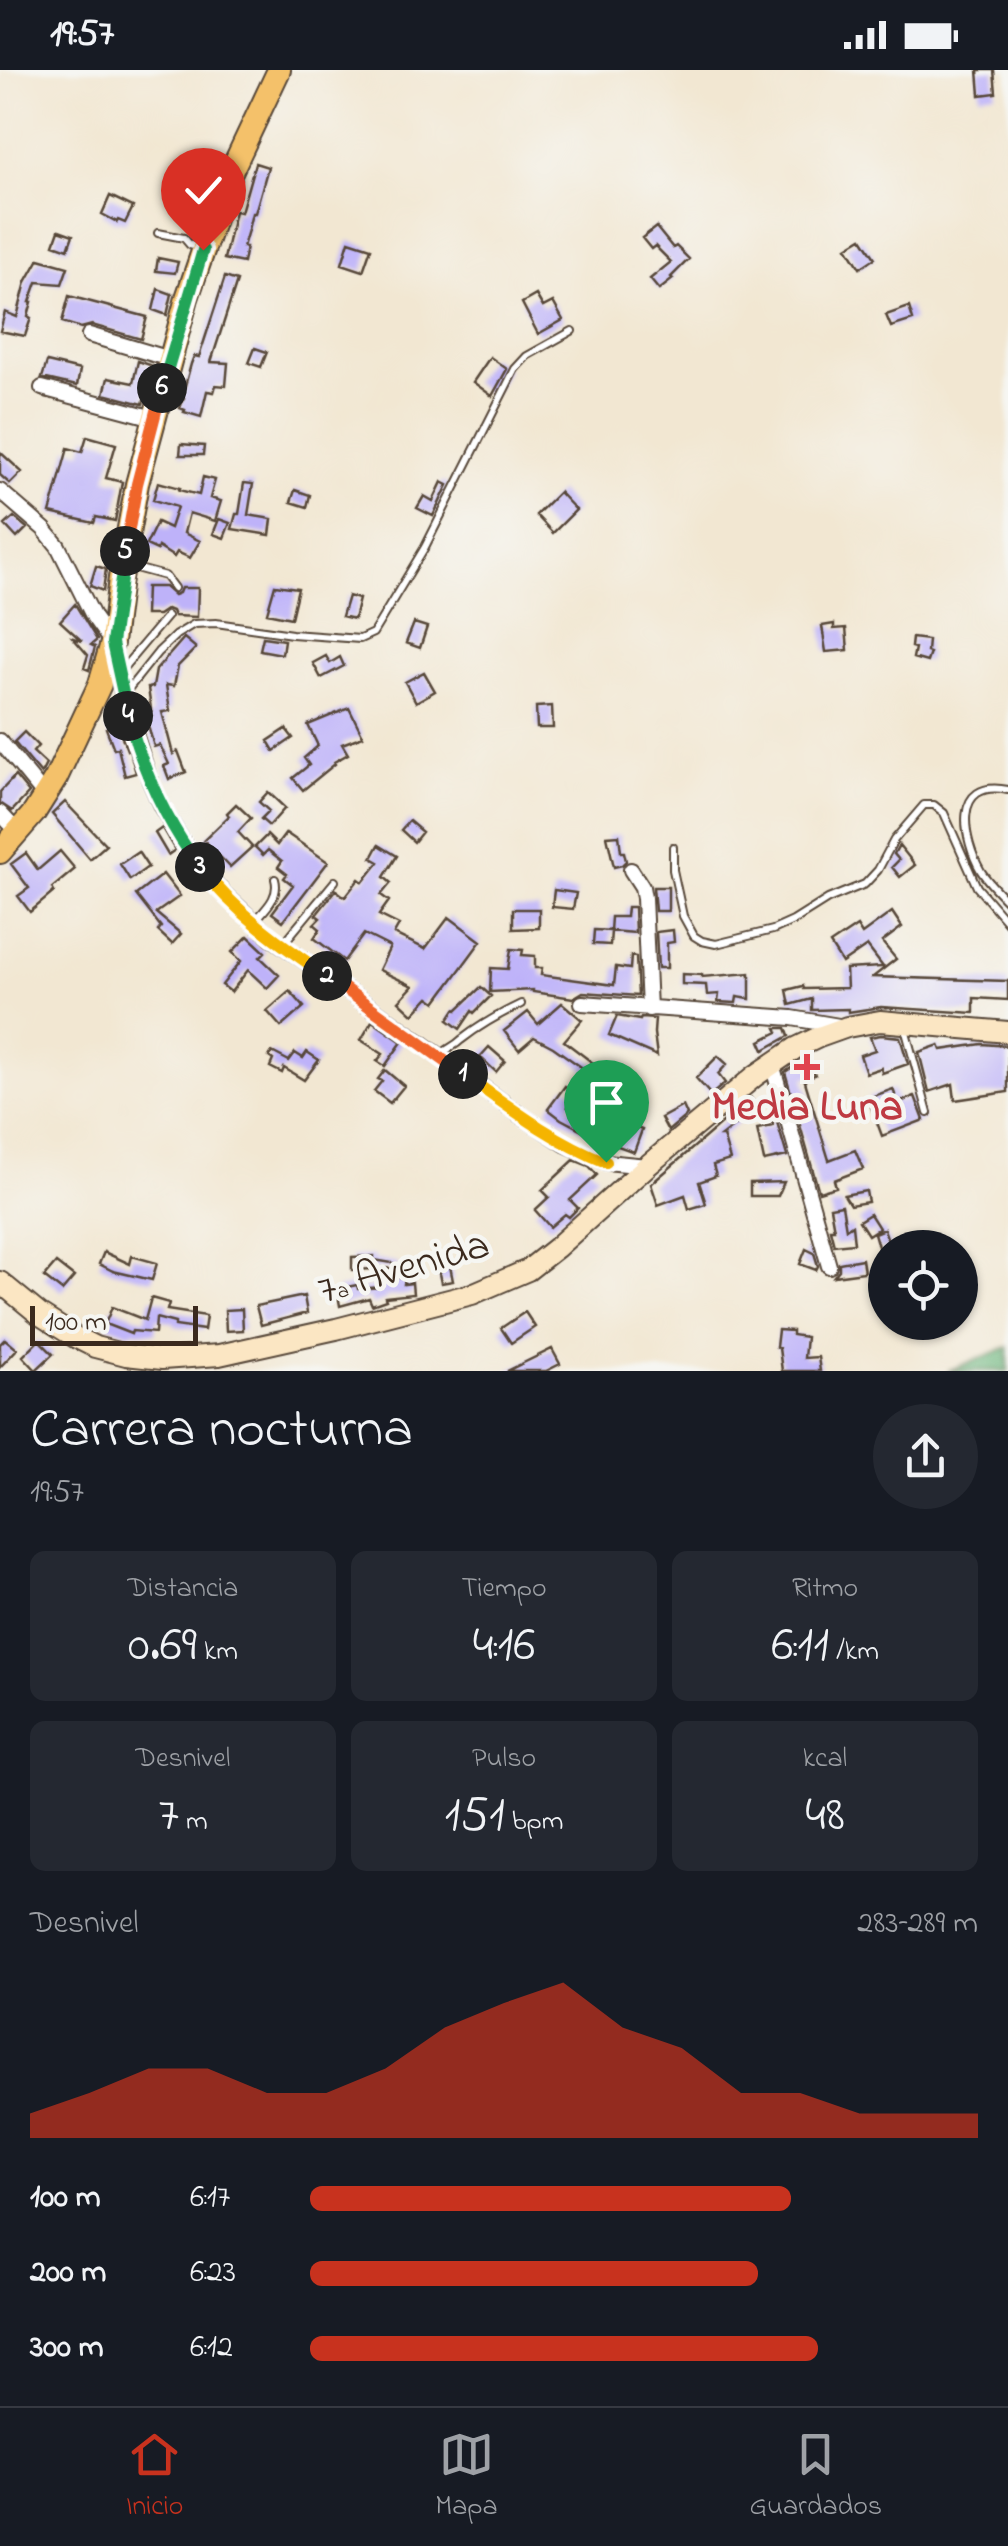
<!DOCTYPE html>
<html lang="es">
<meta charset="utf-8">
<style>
body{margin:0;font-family:"Indie Flower",sans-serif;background:#242831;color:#f1f3f6;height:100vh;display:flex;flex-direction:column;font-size:38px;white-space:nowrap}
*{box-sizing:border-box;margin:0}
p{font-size:32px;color:#9ea1a6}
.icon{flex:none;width:55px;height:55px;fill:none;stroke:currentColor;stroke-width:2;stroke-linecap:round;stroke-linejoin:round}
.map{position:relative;height:1301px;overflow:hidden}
.drawer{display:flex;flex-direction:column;background:#171b24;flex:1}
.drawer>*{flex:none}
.fabs{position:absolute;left:868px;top:1160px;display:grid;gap:20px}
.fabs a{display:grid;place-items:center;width:110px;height:110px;border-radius:50%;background:#171b24;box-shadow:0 2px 8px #0004;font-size:50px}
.scale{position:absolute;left:30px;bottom:25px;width:168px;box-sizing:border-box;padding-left:10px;border:5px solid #3b2a1e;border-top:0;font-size:28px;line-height:35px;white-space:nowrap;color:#3b2a1e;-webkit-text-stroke:8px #f6f6f2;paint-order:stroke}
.pin{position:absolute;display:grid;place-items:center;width:85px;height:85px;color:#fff;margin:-102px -42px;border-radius:50% 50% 50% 0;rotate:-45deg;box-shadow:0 0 10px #0007}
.pin .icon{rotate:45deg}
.km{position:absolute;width:50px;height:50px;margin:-25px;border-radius:50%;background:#222;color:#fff;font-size:28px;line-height:50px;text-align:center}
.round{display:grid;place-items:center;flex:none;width:105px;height:105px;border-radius:52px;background:#242831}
.summary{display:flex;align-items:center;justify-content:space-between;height:170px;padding:0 30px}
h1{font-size:55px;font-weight:600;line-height:75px}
.metrics{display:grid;grid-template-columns:repeat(3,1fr);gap:15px;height:170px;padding:10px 30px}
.metrics div{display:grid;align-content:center;border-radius:15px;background:#242831;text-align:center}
.metrics b{font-size:50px;font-weight:600}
.metrics small{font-size:28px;font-weight:400}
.metrics p{font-size:28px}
.chart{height:280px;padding:20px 30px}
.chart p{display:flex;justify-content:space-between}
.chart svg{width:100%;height:180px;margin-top:10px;fill:#c8321e;opacity:.7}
ul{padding:0 30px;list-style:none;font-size:32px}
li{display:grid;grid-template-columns:160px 120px 1fr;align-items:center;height:75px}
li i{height:25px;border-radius:12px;background:#c8321e}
.status{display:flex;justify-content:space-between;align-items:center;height:70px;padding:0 50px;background:#171b24;direction:ltr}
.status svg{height:28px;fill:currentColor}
.tab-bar{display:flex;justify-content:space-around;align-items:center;height:140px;border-top:2px solid #363941;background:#171b24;font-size:28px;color:#9ea1a6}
.tab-bar a{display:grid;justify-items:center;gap:5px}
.tab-bar .active{color:#c8321e}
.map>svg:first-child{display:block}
.forest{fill:#6cb57b;stroke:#54704c;stroke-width:2.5}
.building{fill:#beb2f9}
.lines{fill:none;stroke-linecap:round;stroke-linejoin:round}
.service-casing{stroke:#564639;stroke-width:10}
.minor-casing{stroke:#564639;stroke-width:18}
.secondary-casing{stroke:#564639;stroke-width:24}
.primary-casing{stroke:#564639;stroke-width:26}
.service{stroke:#fff;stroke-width:6}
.minor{stroke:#fff;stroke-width:14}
.secondary{stroke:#fbe6c3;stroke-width:20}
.primary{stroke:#f4c16a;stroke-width:22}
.split-1-casing{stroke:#fff;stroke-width:20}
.split-2-casing{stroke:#fff;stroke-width:20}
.split-3-casing{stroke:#fff;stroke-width:20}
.split-4-casing{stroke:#fff;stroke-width:20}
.split-5-casing{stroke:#fff;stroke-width:20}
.split-6-casing{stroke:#fff;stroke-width:20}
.split-7-casing{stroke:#fff;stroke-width:20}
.split-1{stroke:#f5b400;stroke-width:12}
.split-2{stroke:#f0652b;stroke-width:12}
.split-3{stroke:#f5b400;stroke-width:12}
.split-4{stroke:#22a559;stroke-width:12}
.split-5{stroke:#22a559;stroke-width:12}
.split-6{stroke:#f0652b;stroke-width:12}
.split-7{stroke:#22a559;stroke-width:12}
.health-dot{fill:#e0444e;stroke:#f6f6f2;stroke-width:4}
.labels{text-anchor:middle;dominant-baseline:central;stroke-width:9;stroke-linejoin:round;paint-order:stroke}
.health-label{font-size:42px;font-weight:bold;fill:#be3a42;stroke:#f6f6f2}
.street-label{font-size:42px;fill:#3b2a1e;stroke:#f6f6f2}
</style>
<div class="status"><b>19:57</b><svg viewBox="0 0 49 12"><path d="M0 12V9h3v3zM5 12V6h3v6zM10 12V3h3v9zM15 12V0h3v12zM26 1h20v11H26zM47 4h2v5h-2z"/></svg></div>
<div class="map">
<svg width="1008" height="1301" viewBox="0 0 1008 1301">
<rect width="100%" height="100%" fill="#f6f6f2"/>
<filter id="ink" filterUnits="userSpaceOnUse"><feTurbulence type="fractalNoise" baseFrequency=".01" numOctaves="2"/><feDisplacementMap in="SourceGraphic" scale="20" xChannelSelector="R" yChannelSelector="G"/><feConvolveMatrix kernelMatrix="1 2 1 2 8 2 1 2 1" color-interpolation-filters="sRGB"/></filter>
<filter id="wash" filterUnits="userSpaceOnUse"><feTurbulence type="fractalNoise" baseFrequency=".0048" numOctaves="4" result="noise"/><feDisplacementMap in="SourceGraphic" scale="40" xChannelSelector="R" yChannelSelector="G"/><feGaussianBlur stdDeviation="2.25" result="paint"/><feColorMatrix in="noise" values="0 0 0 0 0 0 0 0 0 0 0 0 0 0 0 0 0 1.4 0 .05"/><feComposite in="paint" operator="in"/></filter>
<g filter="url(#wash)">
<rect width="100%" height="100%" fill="#f2e7d2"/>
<path class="forest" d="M1008 1277V1301H948Z"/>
<g id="blocks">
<path class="building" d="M978 0H994L996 23 980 25Z
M255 93 268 97 255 143H252L248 160 243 177H246L243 193 224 189 235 141 241 142Z
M110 126 133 137 125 153 118 150 117 152 102 144Z
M656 157 673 178 676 176 689 189 671 207 673 209 659 220 650 209 671 192 655 176 651 179 642 168Z
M59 160 73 165 68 179 54 174Z
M862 168 875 188 860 198 847 177Z
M349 171 371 178 363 201 342 194Z
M158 188 178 192 175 203 156 201Z
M39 189 68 197 62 214 37 212 30 232H32L28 246 31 248 25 266 0 261 5 242 17 247 26 212Z
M225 207 237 211 211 292 228 293 226 316 216 315 214 322 207 321 201 347 184 342 185 340 180 338 184 328 182 327 191 294 194 286 199 287Z
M158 219 172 224 167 245 153 240Z
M536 225 543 237 553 232 563 250 538 264 522 233Z
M69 226 147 247 141 269 92 255 81 258 62 252Z
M909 237 913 250 891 257 886 245Z
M255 278 267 282 261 297 249 293Z
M490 287 507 299 492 326 473 312Z
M138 291 153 296 143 334 104 324 108 308 133 313Z
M47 292 80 300 77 316 42 308Z
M87 366 116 374 106 408 122 412 115 451 96 447 94 453 50 443 68 378 82 382Z
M181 374 204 376 203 385H180Z
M0 382 22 402 10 414 0 405Z
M203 407 215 410 210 428 221 431 215 451 189 443 184 463 200 471 190 488 177 482 174 487 158 477 157 480 146 475 157 452 170 458 177 437 153 430 158 412 180 418 179 420 199 425Z
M442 412 448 415 433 446 417 438 424 426 433 431Z
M244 413 253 414 248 445 272 449 270 465 232 459 236 444H239Z
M295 420 310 425 307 437 291 432Z
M559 422 576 440 553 463 536 445Z
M14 447 27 458 17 468 5 455Z
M219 449 230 453 224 468 213 464Z
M96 496 106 499 103 521 90 516Z
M275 515 298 518 291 548 267 543Z
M146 517H165L174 525 179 523 181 518H198L197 547 174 546 172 541 167 539 158 545H145Z
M348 526 359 529 354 549 342 546Z
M75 534 97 570 91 575 95 577 89 600 84 598 88 585 73 568 82 571 60 551Z
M414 553 427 557 420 578 406 573Z
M834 554V559L846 558 848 580 826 582 822 556Z
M263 567 284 570 282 584 260 580Z
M184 568 196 578 178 596 174 616 166 615 170 641 162 642 173 684 178 681 186 702 169 709 164 696 169 694 160 675 154 677 146 647 152 646 148 618 153 617 156 600Z
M912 568 928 570 927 582 930 583 927 592 913 588 915 578 911 577Z
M326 586 330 593 340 587 344 596 321 608 313 593Z
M424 602 435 621 416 632 405 612Z
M552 636 553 658H537L536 637Z
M349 638 363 666 342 674 348 684 334 692 335 694 303 720 293 708 309 695 304 688 318 676 308 655Z
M117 654 127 680 129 679 136 703 125 706 118 678 114 679 106 658Z
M286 659 293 668 274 681 268 671Z
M24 662 38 676 33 682 46 694 41 704 14 672Z
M15 706 29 723 12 741 0 733V722Z
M268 722 285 738 269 756 261 749 269 741 259 732Z
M65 732 106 775 90 789 52 744Z
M236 734 251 748 238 762 252 777 230 797 204 770 229 746 227 743Z
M409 751 422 762 414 772 401 760Z
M162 758 175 780 168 785 155 763Z
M286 763 328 792 283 851 272 843 293 815 284 808 287 804 278 797 282 791 268 780 263 785 255 777 267 765 277 775Z
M619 765 621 782H624L626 791 622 795 614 797 607 766Z
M379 775 397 786 384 807 391 813 381 825 389 831 379 845 399 855 394 864 425 879 449 847 481 871 436 932 429 927 413 944 399 931 413 916 379 900 390 877 364 864 344 891 314 868 320 859 314 854 320 848 316 845 336 820 345 827 359 809 363 812 379 792 372 788Z
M899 775 915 795 900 807 892 797 899 790 894 784Z
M60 781 75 799 52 818 54 822 30 842 18 826 29 818 11 794 26 783 38 800Z
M138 782 148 797 130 810 120 794Z
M163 804 180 826 156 843 181 864 172 874 158 861 161 857 136 825Z
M653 817H668V841H655Z
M554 820 576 823 573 839 552 837Z
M627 837H634L635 863 610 861 611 847H626Z
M513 839H539V858L513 859Z
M892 842 902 857 882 872 896 889 873 907 1008 911V930L974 928V943L881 937 848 942V939L812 940V929L790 935 787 920 803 916 804 919 847 918 846 899 883 897 867 876 842 893 830 874 857 856 862 864Z
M594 860 611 861 610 875 593 874Z
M673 860 674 872 667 873V898H658L656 862Z
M248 866 265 882 260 887 279 905 267 918 248 900 231 922 222 915 241 891 232 882Z
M511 879 523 880 522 885 535 886V898H542L541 905 614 915 616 897 630 899 631 886 636 887 638 926 583 922 573 928 533 922V920L490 922 491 898 508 899Z
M750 903V929L737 927 736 933 718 932 719 924 707 925 706 915 682 914V904L702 905V907Z
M481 917 491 926 474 943 472 941 460 959 448 950 455 939 457 940Z
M290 921 304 937 281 957 267 941Z
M562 933 582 950 564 971 597 996 591 1004 553 977 534 967 519 980 504 961 528 942 538 954Z
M617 946 640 950 641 948 655 949 654 963 657 986 609 965Z
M372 951 402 972 385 996 377 991 383 984 361 970Z
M776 958H786L789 966 764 980 760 971 778 962Z
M881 965 900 967 908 994 882 1003 881 998 866 1003 860 985 875 980 870 967Z
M982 974 1008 976V1022L955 1030 953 1014 929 1022 919 982 939 975 941 980Z
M489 977 505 991 496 1002 480 987Z
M272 982 289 991 295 983 303 988 307 982 319 990 304 1010 284 998 282 1003 270 997 273 990 269 987Z
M718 986 727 994 718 1004 725 1013 711 1025 696 1008Z
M809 987 815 1005 804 1008 829 1090 855 1080 863 1099 834 1110 836 1117 819 1122 785 1002Z
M385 1000 404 1016 390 1033 374 1021 382 1011 378 1009Z
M565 1016 577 1025 568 1037 585 1045 597 1025 614 1034 608 1044 610 1048 642 1060 634 1082 599 1069 561 1049 548 1039Z
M893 1019 898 1033 915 1026 924 1050 882 1066 868 1028Z
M751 1028 758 1037 721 1066H723L730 1090 713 1095 716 1106 699 1112 706 1134 689 1139 685 1125 658 1135 651 1114Z
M683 1036 687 1045 668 1061 661 1048Z
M771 1042H774L787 1086 764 1091 757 1059 773 1056Z
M574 1090 589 1096 597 1105 570 1130 578 1138 569 1147 565 1144 550 1157 535 1140 549 1127 542 1120Z
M784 1112 778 1126H750V1113Z
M866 1121 868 1132 850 1135 844 1125Z
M842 1135 846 1159 852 1155 854 1173 834 1175 830 1159H834L830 1137Z
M870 1144 879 1158 868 1165 859 1151Z
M884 1159 890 1176 879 1180 874 1163Z
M806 1179 814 1183 818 1196 816 1200 800 1194Z
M104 1182 130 1194 132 1186 157 1193 152 1210 113 1201 99 1194Z
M374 1186V1190L398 1194V1198L352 1200V1187Z
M862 1189 864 1202 834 1206 839 1200V1193Z
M449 1191 453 1211 441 1213 437 1194Z
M56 1193 74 1207 62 1221 44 1207Z
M405 1206 404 1214 412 1213 413 1224 385 1227 386 1230 372 1235 369 1228 340 1236 337 1219 357 1215 358 1219 381 1217 382 1211Z
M304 1226 307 1243 261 1255 256 1236Z
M151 1228 169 1233 167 1240 206 1246 204 1260 175 1256V1253L156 1248 155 1263 132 1261 131 1264 105 1254 112 1237 145 1250Z
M242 1239 243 1260 226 1261 225 1240Z
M525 1242 535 1257 511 1273 501 1258Z
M778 1260 792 1261V1265L806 1267 804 1288 818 1287 820 1301H782L779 1278 776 1277Z
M5 1269 17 1279 0 1297V1274Z
M39 1270 53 1284 36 1300 23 1286Z
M552 1279 560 1294 546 1301H507Z"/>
</g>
</g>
<g filter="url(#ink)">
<use href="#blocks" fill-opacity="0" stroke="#564639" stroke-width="2.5"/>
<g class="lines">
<defs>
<path id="service" d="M158 163 184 168 190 175 197 177
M128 496 165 506 174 518
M119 603 167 546
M126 622 158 582 176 565 194 554 216 553 292 564 360 569 373 563 425 477 515 299 527 286 572 261
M1008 720C951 708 963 770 981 801 988 812 999 823 1008 832
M673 777V800L683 846 694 866 702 871 716 874 773 860 793 851 828 829 865 814 878 800 894 770 924 735H934L944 743 977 817 1008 853
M254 852C265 839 280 827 275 809
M283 874 335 811
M905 958 928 1043
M441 985C447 978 454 977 461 970 480 955 500 944 521 934"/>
<path id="minor" d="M89 265 170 289
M42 318 154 348
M0 421 44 459 58 476 94 548 112 573 123 626 150 711 161 736 190 784 224 824 272 868 422 973 520 1045 565 1074 606 1092 647 1096
M0 671 45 726
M0 743 18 762
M631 800 642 817 644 828 649 939
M582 933 792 948 845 957
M772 994 829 1196"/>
<path id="secondary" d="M0 1212 39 1244 75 1267 95 1277 126 1285 162 1289 219 1285 336 1259 472 1224 528 1200 556 1178 647 1096 755 1006 796 978 819 967 847 957 880 951 1008 962"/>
<path id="primary" d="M0 782 34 743 56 708 100 614 112 573 120 508 137 414 187 228 228 108 279 0"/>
</defs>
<use href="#service" class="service-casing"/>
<use href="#minor" class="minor-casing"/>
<use href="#secondary" class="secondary-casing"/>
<use href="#primary" class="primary-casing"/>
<use href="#service" class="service"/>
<use href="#minor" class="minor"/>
<use href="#secondary" class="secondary"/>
<use href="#primary" class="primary"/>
</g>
</g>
<g class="lines" filter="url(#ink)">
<defs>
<path id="split-1" d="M463 1004C509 1037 553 1071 606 1092"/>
<path id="split-2" d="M327 906 463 1004"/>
<path id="split-3" d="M200 797C235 842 280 874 327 906"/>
<path id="split-4" d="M128 646C143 701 166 752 200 797"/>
<path id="split-5" d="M125 481 112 573 128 646"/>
<path id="split-6" d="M125 481 137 414 162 318"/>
<path id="split-7" d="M162 318 203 180"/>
</defs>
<use href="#split-1" class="split-1-casing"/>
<use href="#split-2" class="split-2-casing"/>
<use href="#split-3" class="split-3-casing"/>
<use href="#split-4" class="split-4-casing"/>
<use href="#split-5" class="split-5-casing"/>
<use href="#split-6" class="split-6-casing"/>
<use href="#split-7" class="split-7-casing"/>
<use href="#split-1" class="split-1"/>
<use href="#split-2" class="split-2"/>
<use href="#split-3" class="split-3"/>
<use href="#split-4" class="split-4"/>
<use href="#split-5" class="split-5"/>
<use href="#split-6" class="split-6"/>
<use href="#split-7" class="split-7"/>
</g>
<path class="health-dot" d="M802 982h10v10h10v10h-10v10h-10v-10h-10v-10h10z"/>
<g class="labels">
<g class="health-label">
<text x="807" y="1038">Media Luna</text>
</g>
<g class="street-label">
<text transform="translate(404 1199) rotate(-16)">7ª Avenida</text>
</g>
</g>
</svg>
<div class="fabs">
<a><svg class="icon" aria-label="locate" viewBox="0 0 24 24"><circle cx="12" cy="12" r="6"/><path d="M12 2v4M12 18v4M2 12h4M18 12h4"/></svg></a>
</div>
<div class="scale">100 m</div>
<div class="pin" style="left:606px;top:1092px;background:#1e9e55"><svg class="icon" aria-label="arrive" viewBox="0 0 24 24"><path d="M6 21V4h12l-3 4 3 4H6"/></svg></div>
<div class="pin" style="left:203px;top:180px;background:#d93025"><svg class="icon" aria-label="check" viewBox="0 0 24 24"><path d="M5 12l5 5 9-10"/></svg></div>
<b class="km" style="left:463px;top:1004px">1</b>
<b class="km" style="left:327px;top:906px">2</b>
<b class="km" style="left:200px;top:797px">3</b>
<b class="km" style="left:128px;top:646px">4</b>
<b class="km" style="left:125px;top:481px">5</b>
<b class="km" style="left:162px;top:318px">6</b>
</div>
<section class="drawer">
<div class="summary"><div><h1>Carrera nocturna</h1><p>19:57</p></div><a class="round"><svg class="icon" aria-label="share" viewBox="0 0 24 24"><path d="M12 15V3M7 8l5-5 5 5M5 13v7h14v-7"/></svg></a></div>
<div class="metrics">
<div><p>Distancia</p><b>0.69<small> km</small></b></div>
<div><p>Tiempo</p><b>4:16</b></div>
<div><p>Ritmo</p><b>6:11<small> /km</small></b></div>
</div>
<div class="metrics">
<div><p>Desnivel</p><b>7<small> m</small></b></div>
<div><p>Pulso</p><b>151<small> bpm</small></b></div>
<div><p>kcal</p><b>48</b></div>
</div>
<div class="chart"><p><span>Desnivel</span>283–289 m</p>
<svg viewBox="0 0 160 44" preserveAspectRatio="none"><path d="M0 44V38L10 33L20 27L30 27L40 33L50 33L60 27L70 17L80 11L90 6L100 17L110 22L120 33L130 33L140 38L150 38L160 38V44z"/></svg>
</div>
<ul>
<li><b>100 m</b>6:17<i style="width:72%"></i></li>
<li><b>200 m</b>6:23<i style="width:67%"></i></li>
<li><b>300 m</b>6:12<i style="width:76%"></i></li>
</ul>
</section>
<nav class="tab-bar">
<a class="active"><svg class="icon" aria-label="home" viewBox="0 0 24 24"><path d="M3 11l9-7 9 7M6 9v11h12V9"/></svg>Inicio</a>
<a><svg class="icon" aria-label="map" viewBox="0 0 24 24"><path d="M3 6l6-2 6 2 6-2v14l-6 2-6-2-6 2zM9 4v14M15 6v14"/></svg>Mapa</a>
<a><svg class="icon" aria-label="saved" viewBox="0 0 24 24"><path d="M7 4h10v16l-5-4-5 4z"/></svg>Guardados</a>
</nav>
